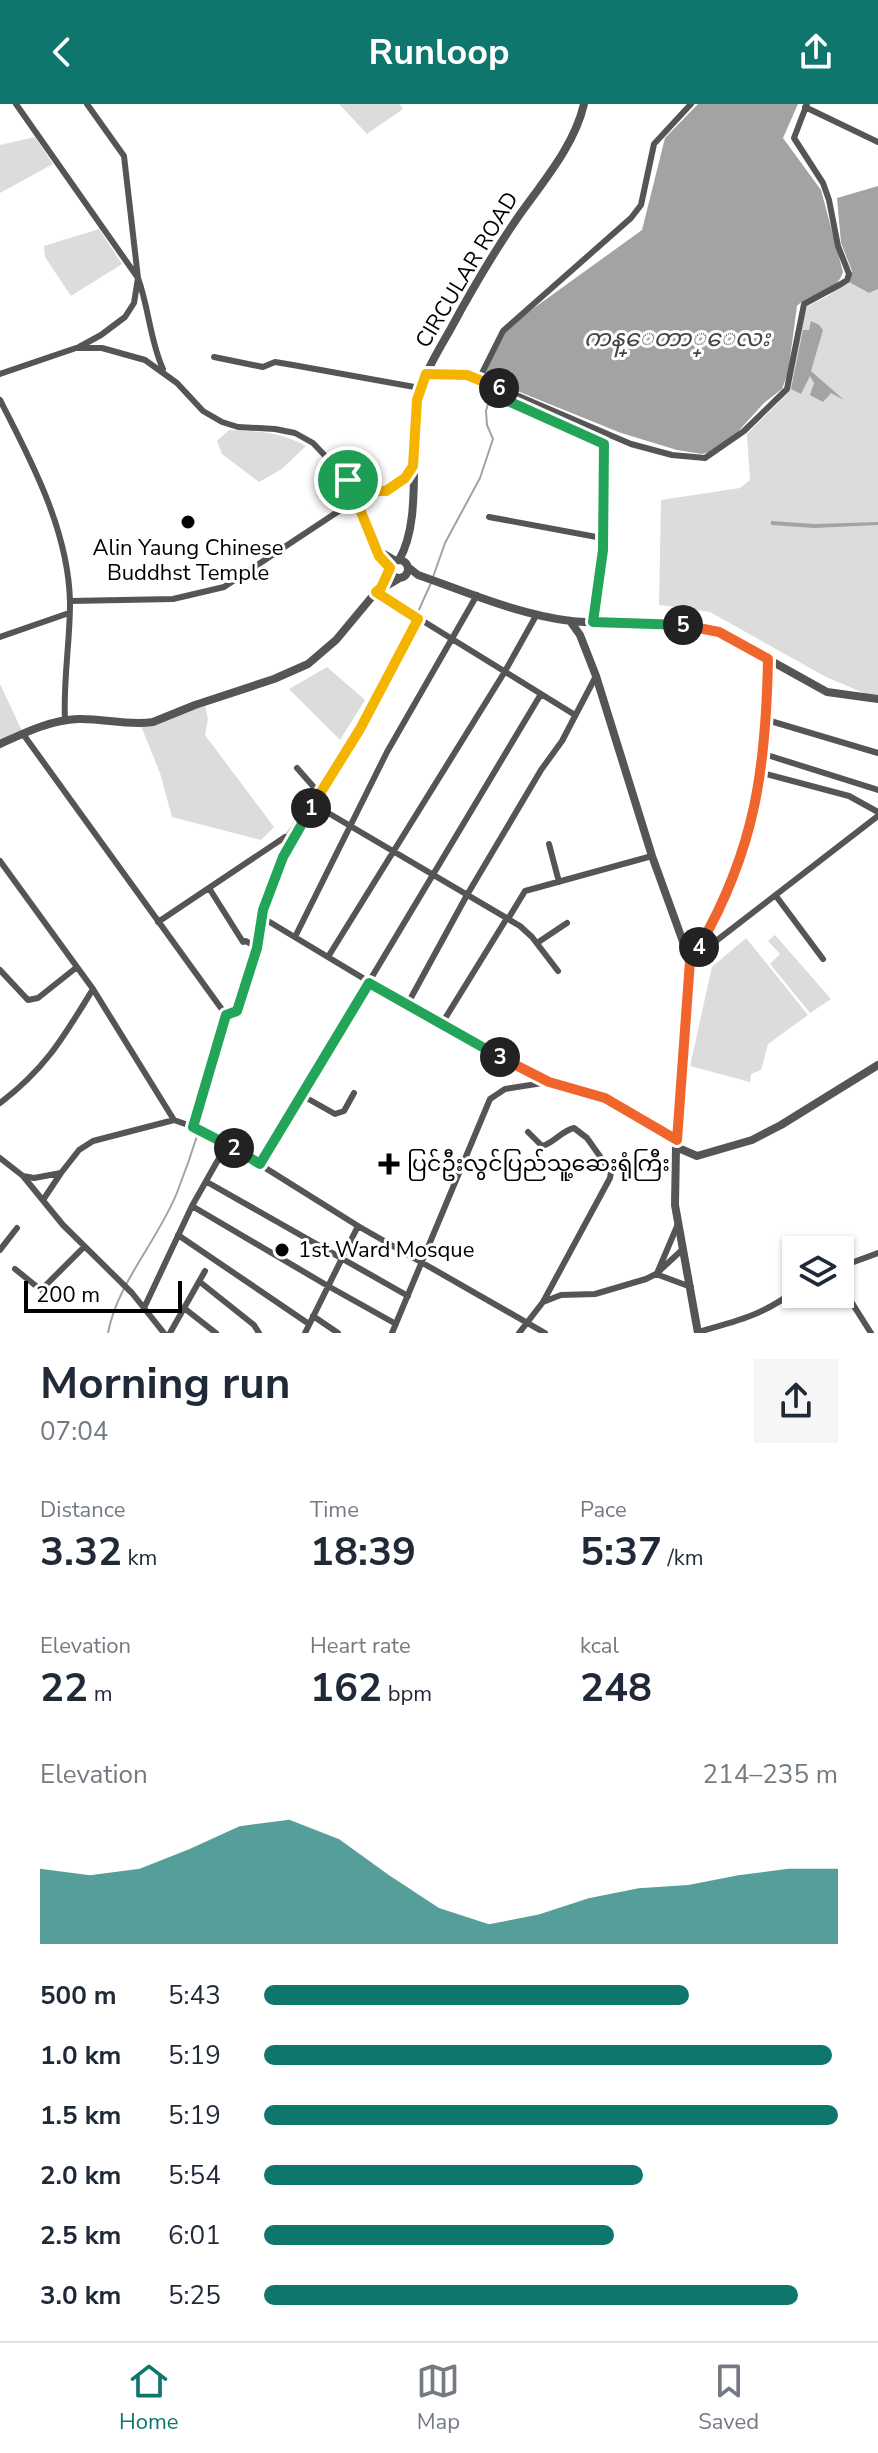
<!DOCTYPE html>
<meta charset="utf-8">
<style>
body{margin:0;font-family:"Nunito Sans","Noto Sans Myanmar",sans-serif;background:#f6f6f7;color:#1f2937;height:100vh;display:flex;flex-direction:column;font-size:30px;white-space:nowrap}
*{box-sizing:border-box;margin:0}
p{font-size:26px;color:#747a83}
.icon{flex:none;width:44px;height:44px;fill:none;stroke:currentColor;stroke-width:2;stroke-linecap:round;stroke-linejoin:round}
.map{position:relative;height:1229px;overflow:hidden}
.side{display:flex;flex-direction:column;background:#fff;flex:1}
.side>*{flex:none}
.buttons{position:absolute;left:782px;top:1132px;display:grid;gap:16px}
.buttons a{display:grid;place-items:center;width:72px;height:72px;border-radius:0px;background:#fff;box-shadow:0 2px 6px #0004;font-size:40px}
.scale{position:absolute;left:24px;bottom:20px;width:158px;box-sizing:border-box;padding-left:8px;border:4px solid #000;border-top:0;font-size:22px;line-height:28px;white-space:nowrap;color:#000;-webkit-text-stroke:6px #fff;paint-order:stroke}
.pin{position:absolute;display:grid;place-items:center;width:68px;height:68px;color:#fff;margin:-34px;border:4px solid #fff;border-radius:50%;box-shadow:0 2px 8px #0007}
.km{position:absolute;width:40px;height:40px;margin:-20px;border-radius:50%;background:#222;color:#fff;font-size:22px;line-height:40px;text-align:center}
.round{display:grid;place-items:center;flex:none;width:84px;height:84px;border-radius:0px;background:#f6f6f7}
.head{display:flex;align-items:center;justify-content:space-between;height:136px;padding:0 40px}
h1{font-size:44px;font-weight:700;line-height:60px}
.metrics{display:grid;grid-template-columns:repeat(3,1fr);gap:12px;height:136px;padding:8px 40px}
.metrics div{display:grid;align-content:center}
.metrics b{font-size:40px;font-weight:700}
.metrics small{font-size:22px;font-weight:400}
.metrics p{font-size:22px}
.chart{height:224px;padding:16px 40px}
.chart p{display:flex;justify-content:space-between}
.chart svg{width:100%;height:144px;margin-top:8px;fill:#0f766e;opacity:.7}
ul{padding:0 40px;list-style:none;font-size:26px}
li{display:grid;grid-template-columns:128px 96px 1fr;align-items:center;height:60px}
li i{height:20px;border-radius:10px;background:#0f766e}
header{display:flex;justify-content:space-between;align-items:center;height:104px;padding:0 40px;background:#0f766e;color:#fff;font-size:36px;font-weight:700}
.menu{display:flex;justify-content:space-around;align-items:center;height:112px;border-top:2px solid #e0e1e3;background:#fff;font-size:22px;color:#747a83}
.menu a{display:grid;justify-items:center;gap:4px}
.menu .on{color:#0f766e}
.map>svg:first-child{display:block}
.green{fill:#dcdcdc}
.water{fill:#a3a3a3}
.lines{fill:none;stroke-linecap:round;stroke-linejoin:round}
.stream{stroke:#a3a3a3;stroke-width:2}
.minor{stroke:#555;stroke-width:6}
.tertiary{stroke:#555;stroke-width:8}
.split-1-casing{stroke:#fff;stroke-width:16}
.split-2-casing{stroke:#fff;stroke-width:16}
.split-3-casing{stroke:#fff;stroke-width:16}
.split-4-casing{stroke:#fff;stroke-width:16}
.split-5-casing{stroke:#fff;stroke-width:16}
.split-6-casing{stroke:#fff;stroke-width:16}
.split-7-casing{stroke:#fff;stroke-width:16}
.split-1{stroke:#f5b400;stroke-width:10}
.split-2{stroke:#22a559;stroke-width:10}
.split-3{stroke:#22a559;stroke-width:10}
.split-4{stroke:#f0652b;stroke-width:10}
.split-5{stroke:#f0652b;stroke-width:10}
.split-6{stroke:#22a559;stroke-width:10}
.split-7{stroke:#f5b400;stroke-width:10}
.poi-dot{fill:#000;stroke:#fff;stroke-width:3}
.labels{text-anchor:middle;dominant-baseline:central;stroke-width:6;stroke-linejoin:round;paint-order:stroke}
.street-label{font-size:22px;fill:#000;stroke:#fff}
.poi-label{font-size:22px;fill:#000;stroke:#fff;text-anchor:start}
.water-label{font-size:24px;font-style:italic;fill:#444;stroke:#fff}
</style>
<header><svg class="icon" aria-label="back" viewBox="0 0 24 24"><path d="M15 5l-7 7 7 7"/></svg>Runloop<svg class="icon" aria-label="share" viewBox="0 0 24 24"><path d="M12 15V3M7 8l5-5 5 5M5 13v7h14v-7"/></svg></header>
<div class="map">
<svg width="878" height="1229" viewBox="0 0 878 1229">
<rect width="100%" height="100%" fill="#fff"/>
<path class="green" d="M339 0H400L403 5 367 30Z
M35 33 53 60 0 89V41Z
M99 125 122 160 71 192 45 153 44 142Z
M847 177 869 189 878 185V592H871L826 573 710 508 659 501 661 396 740 384 750 376 747 330 788 289 806 203 828 192Z
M229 326C257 327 280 328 306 342L282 365 259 378 222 350 217 337Z
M327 563 365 596 340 636 289 585Z
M0 580 22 627 0 637Z
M205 602 208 615 205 631 274 723 261 736 172 713 160 669 141 622Z
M775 831 831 895 810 909 770 860 780 850 768 837Z
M746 834 808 911 768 940 761 966 751 970 750 978 690 962 712 863Z"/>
<path class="water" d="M698 0H798L783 34 821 86 843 168C837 189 811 188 797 202L788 269 782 285 764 299 733 333 710 348 702 350 677 346 621 329 483 273 505 225 642 126 665 34Z
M878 82V185L869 189 847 177 852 167 841 139 837 94Z
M811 217 819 221 823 226 811 267 844 296 831 289 823 298 810 291 814 279 810 272 801 290 791 285 803 226H809Z
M771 417 815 420 878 418V421L814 424 771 421Z"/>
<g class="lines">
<path class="stream" d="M433 473 445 439 480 374 493 335 487 321 486 307 494 278
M417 510 431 479
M318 683 373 593
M287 730 314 689
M234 905 251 848 259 798 284 736
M108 1229C117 1179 160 1134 178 1086 185 1068 192 1048 198 1029 210 990 217 949 231 910"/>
<path class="minor" d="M16 0 138 174C149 204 150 237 163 265
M805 3 878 38
M79 243 101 231 125 213 134 199 138 174 124 52 87 0
M214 253 263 263 275 258 293 261 420 284
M0 270 76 244H102L145 256 177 279 203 307 222 318 238 323 275 325 295 329 313 339 348 376 379 452 390 464
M426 270 467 271 479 275 631 340 672 351 705 354 744 327 787 285 804 200 841 180 847 176 849 170 838 142 829 96 823 79 794 34 807 0
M479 275 503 227 631 114 641 101 654 40 691 0
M499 284V293L604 340 603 446 593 518
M0 296C32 358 69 428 70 499 70 538 63 577 65 616
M351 378C377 397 396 388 413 362
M489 413 602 434
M376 444 396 456
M376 488 575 611
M70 497 173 495 224 483 357 395
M0 533 69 509
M767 616 878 649
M23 630 226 911
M764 650 878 686
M297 664 319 689
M762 669 849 692 878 708
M313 700 520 822 532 833 558 867
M549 740 559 778
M0 757 93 885 174 1016
M209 784 243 838 246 837 257 844
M776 792 823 855
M263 814 441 921 549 978 605 994 677 1036
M508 815 525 787 652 752
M158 818 285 733
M295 833 387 648 477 491
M537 839 567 819
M328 853 504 569 537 510
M690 857C725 799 754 735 762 667 767 630 768 593 768 555
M690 857 878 712
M0 866 28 896 38 894 77 863
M407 901 467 791 541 666 562 637 596 572
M441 921 507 814
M303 992 335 1010 344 1007 354 989
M0 999C46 964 63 934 93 885
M193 1023 226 911 237 907 257 844 263 806 283 753 297 725 360 625 418 515
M528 1028 542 1042C554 1039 561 1027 574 1024L587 1034 611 1068 610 1074 543 1198
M0 1054 23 1072 63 1121 132 1189 164 1229
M260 1060 541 590
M23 1072 34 1074 61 1069 79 1046 93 1037 174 1016 202 1026 227 1040 358 1122 545 1229
M207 1078 408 1192
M43 1096 61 1069
M192 1102 328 1182 396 1220
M178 1131 309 1220
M0 1146 17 1124
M840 1163 878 1149
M15 1165 41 1186 84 1143
M658 1167 678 1120
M656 1170 691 1183
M200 1178 254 1221 259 1229
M840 1180 871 1229
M144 1204 192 1102 227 1040
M184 1204 216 1229
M313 1212 338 1229
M698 1228C738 1217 763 1211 796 1186
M170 1229 205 1167
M305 1229 358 1122
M392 1229 490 995 505 985 549 978
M519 1229 543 1198 561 1191 595 1190 646 1175 656 1170 683 1145"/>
<path class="tertiary" d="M390 465a9 9 0 1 1 18 0a9 9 0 1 1-18 0Z
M399 456C426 410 404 326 424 275 431 258 441 242 450 226 470 189 492 151 516 116 541 80 574 43 584 0
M408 463 418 471C467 488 519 511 571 517 620 522 672 515 719 528L827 588 878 595
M570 517 580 531 596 572 652 752 690 857 676 1043 675 1101 698 1229
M0 640C24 629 50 616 78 615 103 614 127 622 153 618L195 601 274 575 308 560 336 536 376 488 398 475
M676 1043 697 1052 752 1036 781 1021 878 961"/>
</g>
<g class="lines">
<defs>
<path id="split-1" d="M311 704 360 625 418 515 376 488 381 484 390 464 379 452 348 376"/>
<path id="split-2" d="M234 1044 193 1023 226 911 237 907 257 844 263 806 283 753 311 704"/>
<path id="split-3" d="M234 1044 260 1060 369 879 500 953"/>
<path id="split-4" d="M500 953 549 978 605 994 677 1036 690 857 699 843"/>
<path id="split-5" d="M683 521 719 528 768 555C766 665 755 746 699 843"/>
<path id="split-6" d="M499 284V293L604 340 603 446 593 518 683 521"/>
<path id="split-7" d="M348 376 364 387H386L405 374 413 362 417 296 426 270 467 271 499 284"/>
</defs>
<use href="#split-1" class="split-1-casing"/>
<use href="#split-2" class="split-2-casing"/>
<use href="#split-3" class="split-3-casing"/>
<use href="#split-4" class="split-4-casing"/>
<use href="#split-5" class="split-5-casing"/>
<use href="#split-6" class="split-6-casing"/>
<use href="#split-7" class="split-7-casing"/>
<use href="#split-1" class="split-1"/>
<use href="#split-2" class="split-2"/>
<use href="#split-3" class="split-3"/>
<use href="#split-4" class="split-4"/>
<use href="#split-5" class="split-5"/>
<use href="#split-6" class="split-6"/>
<use href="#split-7" class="split-7"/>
</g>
<g class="poi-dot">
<circle cx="188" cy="418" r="8"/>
<path d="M385 1048h8v8h8v8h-8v8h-8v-8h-8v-8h8z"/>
<circle cx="282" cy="1146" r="8"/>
</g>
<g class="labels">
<g class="street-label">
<text transform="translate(467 166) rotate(-59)">CIRCULAR ROAD</text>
</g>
<g class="poi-label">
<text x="188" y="444" text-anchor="middle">Alin Yaung Chinese<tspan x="188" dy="25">Buddhst Temple</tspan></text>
<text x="407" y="1060">ပြင်ဦးလွင်ပြည်သူ့ဆေးရုံကြီး</text>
<text x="298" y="1146">1st Ward Mosque</text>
</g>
<g class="water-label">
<text x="677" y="234">ကန္ေတာ္ေလး</text>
</g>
</g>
</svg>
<div class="buttons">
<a><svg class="icon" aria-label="layers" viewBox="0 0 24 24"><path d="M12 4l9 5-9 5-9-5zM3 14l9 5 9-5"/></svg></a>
</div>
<div class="scale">200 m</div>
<div class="pin" style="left:348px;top:376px;background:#1e9e55"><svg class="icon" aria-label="arrive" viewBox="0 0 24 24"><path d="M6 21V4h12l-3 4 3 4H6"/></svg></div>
<b class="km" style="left:311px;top:704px">1</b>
<b class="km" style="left:234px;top:1044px">2</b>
<b class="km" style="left:500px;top:953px">3</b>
<b class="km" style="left:699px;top:843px">4</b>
<b class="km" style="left:683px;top:521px">5</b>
<b class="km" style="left:499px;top:284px">6</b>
</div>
<section class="side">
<div class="head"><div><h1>Morning run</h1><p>07:04</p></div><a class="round"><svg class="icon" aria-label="share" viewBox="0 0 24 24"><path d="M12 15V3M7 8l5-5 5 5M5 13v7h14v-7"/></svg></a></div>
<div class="metrics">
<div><p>Distance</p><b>3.32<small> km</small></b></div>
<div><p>Time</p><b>18:39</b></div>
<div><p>Pace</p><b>5:37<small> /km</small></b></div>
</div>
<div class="metrics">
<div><p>Elevation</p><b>22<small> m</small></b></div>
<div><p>Heart rate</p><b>162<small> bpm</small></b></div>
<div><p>kcal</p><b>248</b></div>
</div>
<div class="chart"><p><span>Elevation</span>214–235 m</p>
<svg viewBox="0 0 160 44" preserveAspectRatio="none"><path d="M0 44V21L10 23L20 21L30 15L40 8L50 6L60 12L70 23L80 33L90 38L100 35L110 30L120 27L130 26L140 23L150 21L160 21V44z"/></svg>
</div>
<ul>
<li><b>500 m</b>5:43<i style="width:74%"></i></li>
<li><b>1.0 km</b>5:19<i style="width:99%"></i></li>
<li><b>1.5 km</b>5:19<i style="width:100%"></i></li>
<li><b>2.0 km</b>5:54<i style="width:66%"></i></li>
<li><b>2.5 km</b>6:01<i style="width:61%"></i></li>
<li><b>3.0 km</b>5:25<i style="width:93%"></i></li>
</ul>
</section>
<nav class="menu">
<a class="on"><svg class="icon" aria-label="home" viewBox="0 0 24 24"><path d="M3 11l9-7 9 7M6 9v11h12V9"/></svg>Home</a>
<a><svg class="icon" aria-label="map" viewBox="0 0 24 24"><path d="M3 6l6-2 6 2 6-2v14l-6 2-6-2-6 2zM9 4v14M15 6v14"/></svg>Map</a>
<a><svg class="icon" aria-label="saved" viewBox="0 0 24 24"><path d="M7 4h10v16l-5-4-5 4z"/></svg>Saved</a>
</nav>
